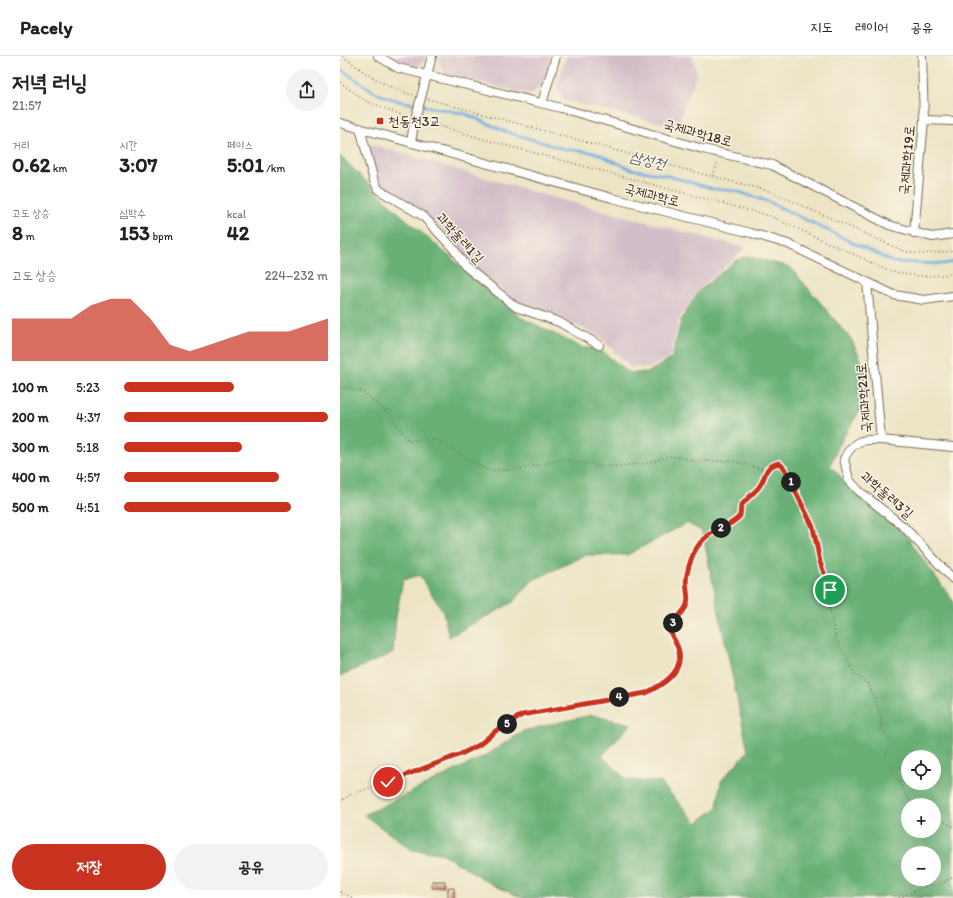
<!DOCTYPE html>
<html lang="ko">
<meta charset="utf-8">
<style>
body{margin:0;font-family:Itim,"Poor Story",sans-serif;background:#f2f2f2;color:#222;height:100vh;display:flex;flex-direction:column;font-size:15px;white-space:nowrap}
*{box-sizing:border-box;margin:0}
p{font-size:13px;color:#767676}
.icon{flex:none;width:22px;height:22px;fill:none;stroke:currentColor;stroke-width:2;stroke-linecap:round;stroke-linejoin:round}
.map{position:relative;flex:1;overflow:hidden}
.details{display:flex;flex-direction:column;background:#fff;width:340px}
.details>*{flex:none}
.tools{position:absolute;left:561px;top:694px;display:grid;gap:8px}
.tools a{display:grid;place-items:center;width:40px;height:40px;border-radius:50%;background:#fff;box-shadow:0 4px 16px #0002;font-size:20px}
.pin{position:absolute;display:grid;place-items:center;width:34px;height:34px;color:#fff;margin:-17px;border:2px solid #fff;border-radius:50%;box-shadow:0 1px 4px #0007}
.km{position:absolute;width:20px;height:20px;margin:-10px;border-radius:50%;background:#222;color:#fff;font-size:11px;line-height:20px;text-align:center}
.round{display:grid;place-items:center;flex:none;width:42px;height:42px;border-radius:21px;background:#f2f2f2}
.head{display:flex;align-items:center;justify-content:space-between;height:68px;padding:0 12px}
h1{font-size:22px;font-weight:700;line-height:30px}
.figures{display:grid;grid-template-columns:repeat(3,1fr);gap:6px;height:68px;padding:4px 12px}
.figures div{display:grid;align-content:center}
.figures b{font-size:20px;font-weight:700}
.figures small{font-size:11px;font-weight:400}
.figures p{font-size:11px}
.chart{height:112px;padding:8px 12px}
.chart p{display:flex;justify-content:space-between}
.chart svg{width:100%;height:72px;margin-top:4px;fill:#c8321e;opacity:.7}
.cta{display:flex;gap:8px;margin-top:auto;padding:8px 12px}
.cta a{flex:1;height:46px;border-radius:24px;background:#c8321e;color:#fff;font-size:16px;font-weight:700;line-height:46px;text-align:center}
.cta a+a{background:#f2f2f2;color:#222}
ul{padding:0 12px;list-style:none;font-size:13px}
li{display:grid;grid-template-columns:64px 48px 1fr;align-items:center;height:30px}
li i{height:10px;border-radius:5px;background:#c8321e}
header{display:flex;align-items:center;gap:24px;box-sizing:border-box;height:56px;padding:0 20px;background:#fff;border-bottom:1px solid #e0e0e0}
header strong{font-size:19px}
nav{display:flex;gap:22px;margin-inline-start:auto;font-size:14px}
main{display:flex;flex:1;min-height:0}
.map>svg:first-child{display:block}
.industrial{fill:#d2bdc8}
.forest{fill:#67b076;stroke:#516d4a;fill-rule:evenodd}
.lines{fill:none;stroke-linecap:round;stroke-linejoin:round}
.stream{stroke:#6eace0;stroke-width:2.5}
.building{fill:#d89483}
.minor-casing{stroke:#796b58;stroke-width:10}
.path{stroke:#796b58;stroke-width:1.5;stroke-dasharray:1 3;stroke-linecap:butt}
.minor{stroke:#fff;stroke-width:8}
.minor-bridge-casing{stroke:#796b58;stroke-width:10;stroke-linecap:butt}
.minor-bridge{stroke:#fff;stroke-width:8}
.route-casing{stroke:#fff;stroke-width:8}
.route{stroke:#c8321e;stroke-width:5}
.poi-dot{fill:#c8321e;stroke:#fcf5e5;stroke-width:1.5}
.labels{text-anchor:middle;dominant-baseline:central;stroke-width:3;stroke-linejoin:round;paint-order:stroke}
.poi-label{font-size:14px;fill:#3b2a1e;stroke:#fcf5e5;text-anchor:start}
.street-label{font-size:14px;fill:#3b2a1e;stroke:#fcf5e5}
.water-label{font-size:15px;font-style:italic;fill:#4d5862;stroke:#fcf5e5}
</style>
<header>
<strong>Pacely</strong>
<nav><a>지도</a><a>레이어</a><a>공유</a></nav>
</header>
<main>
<section class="details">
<div class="head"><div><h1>저녁 러닝</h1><p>21:57</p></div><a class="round"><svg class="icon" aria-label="share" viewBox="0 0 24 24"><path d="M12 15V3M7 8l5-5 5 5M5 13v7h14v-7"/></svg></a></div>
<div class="figures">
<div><p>거리</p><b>0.62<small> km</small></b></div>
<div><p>시간</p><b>3:07</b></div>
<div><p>페이스</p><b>5:01<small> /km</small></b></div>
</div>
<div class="figures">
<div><p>고도 상승</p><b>8<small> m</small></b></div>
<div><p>심박수</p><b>153<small> bpm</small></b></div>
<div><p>kcal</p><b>42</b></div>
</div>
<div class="chart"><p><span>고도 상승</span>224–232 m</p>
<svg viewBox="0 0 160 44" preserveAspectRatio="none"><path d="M0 44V18L10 18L20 18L30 18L40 10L50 6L60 6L70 18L80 34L90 38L100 34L110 30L120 26L130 26L140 26L150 22L160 18V44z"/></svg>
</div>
<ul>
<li><b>100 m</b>5:23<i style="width:54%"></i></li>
<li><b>200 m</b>4:37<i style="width:100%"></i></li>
<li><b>300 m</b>5:18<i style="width:58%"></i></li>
<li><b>400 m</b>4:57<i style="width:76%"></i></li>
<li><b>500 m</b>4:51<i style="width:82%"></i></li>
</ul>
<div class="cta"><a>저장</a><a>공유</a></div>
</section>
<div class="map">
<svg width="613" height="842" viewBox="0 0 613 842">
<rect width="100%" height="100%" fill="#fcf5e5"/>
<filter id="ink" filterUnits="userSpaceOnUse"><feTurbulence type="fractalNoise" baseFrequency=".025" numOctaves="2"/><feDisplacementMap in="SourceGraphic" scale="8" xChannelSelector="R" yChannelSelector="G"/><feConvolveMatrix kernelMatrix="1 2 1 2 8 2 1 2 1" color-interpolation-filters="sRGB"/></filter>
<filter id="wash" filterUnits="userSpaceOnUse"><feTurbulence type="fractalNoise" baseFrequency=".012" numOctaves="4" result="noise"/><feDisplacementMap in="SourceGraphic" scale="16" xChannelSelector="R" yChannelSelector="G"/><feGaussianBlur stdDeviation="0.9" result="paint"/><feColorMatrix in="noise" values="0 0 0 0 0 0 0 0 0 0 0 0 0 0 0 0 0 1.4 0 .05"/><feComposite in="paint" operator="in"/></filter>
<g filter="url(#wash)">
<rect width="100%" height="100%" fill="#ece4c4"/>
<path class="industrial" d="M47 0H85L84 6 74 12Z
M101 0H211L203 30 190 38 106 19 99 6Z
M226 0H352L357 17 337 71 223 44 217 31Z
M31 88 200 138 406 192 357 235 339 263 330 301 310 312 290 311 263 284 242 272 177 246 126 206 103 173 39 130 27 93Z"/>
<path class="forest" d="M0 100 60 158 180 261 243 292H258L289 317 309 316 332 302 341 265 358 236 395 205 407 200 450 211 511 283 529 320 523 349 503 382 490 409 513 435 565 478 613 545V842L543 840 539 842H183L153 829 101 797 72 794 24 759 147 699 183 675 251 659 291 668 262 700 287 724 320 726 357 767 377 752 381 725 408 695 362 475 347 467 287 499H246L193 524 173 546 109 581 103 555 79 519 63 524 56 560 53 597 0 620ZM568 701H594V727H568ZM568 749H594V775H568ZM568 797H594V823H568Z"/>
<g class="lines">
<path class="stream" d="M0 13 38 38 59 45 126 58 167 76 224 93 256 97 291 113 325 119 374 133 396 135 429 146 553 206 604 208 613 206"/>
</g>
<g id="blocks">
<path class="building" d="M92 825H105V832H92Z
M108 832H114V842H108Z"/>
</g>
</g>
<g filter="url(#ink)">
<use href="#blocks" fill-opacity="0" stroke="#796b58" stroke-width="1"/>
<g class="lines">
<defs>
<path id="minor" d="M38 0 58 12 221 52 363 93 432 109 549 169 592 181 613 178
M82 38 92 0
M202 47 216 0
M584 64 613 65
M0 67 272 142 411 177 448 188 554 239 584 244 613 240
M20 72 34 125 39 134 83 160 113 192 125 210 176 251 219 266 259 289
M71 87 74 67
M574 177 584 64 582 0
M527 226 541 384 613 391
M541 384C522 383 513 384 504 403L509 424 519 435 564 471 613 523"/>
</defs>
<use href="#minor" class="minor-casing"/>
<path class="path" d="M3 0C24 17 47 32 73 39
M0 26 24 44 67 61
M88 43 340 112 429 135 564 195 581 198 613 195
M82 65 150 85 430 160 546 213C569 221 590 222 613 217
M373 120 378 105
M0 331 22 335 52 361 68 384H97L148 415 181 413 223 403 263 411 303 408 331 400 356 405H393L426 414 432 409 439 407 444 412 473 471 480 506 490 534 489 552 496 583 515 618 529 629 541 660V672L549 683 546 702 572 749
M0 746 10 739 121 698 139 689 158 673 182 659 306 637C322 629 343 617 339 596 338 589 333 582 330 576 333 561 344 559 347 548 350 541 344 530 347 518 351 499 358 483 377 474 388 468 390 470 400 460L401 450 420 430 426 414
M594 761 613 770
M0 836 13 842
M559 842 584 831 601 828 613 821"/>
<use href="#minor" class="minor"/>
<defs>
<path id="minor-bridge" d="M74 67 82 38"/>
</defs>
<use href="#minor-bridge" class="minor-bridge-casing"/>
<use href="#minor-bridge" class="minor-bridge"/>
</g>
</g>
<g class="lines" filter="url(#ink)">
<defs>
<path id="route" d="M48 726 121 698 139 689 158 673 182 659 306 637C322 629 343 617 339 596 338 589 333 582 330 576 333 561 344 559 347 548 350 541 344 530 347 518 351 499 358 483 377 474 388 468 390 470 400 460L401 450C406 443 414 437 419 431 428 420 421 412 439 407L444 412 473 471 480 506 490 534"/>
</defs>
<use href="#route" class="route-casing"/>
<use href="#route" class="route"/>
</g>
<rect class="poi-dot" x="36" y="61" width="8" height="8" rx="2"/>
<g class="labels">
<g class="poi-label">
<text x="48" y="65">천동천3교</text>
</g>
<g class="street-label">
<text transform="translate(358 77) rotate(15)">국제과학18로</text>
<text transform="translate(567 104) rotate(-85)">국제과학19로</text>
<text transform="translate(312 139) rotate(14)">국제과학로</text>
<text transform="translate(120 182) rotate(48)">과학둘레1길</text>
<text transform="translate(524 342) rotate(-95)">국제과학21로</text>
<text transform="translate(547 439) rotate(41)">과학둘레3길</text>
</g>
<g class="water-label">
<text transform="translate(308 104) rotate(14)">삼성천</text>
</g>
</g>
</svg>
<div class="tools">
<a><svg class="icon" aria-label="locate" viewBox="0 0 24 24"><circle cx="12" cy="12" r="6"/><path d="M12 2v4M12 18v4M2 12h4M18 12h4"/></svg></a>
<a>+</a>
<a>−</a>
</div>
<div class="pin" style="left:490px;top:534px;background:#1e9e55"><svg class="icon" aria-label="arrive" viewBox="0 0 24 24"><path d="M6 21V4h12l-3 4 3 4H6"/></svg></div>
<div class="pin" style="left:48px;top:726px;background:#d93025"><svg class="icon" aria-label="check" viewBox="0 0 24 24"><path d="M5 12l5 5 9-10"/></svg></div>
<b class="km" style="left:451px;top:426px">1</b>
<b class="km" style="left:381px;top:472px">2</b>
<b class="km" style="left:333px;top:567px">3</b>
<b class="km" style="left:279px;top:641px">4</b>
<b class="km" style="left:167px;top:668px">5</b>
</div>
</main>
